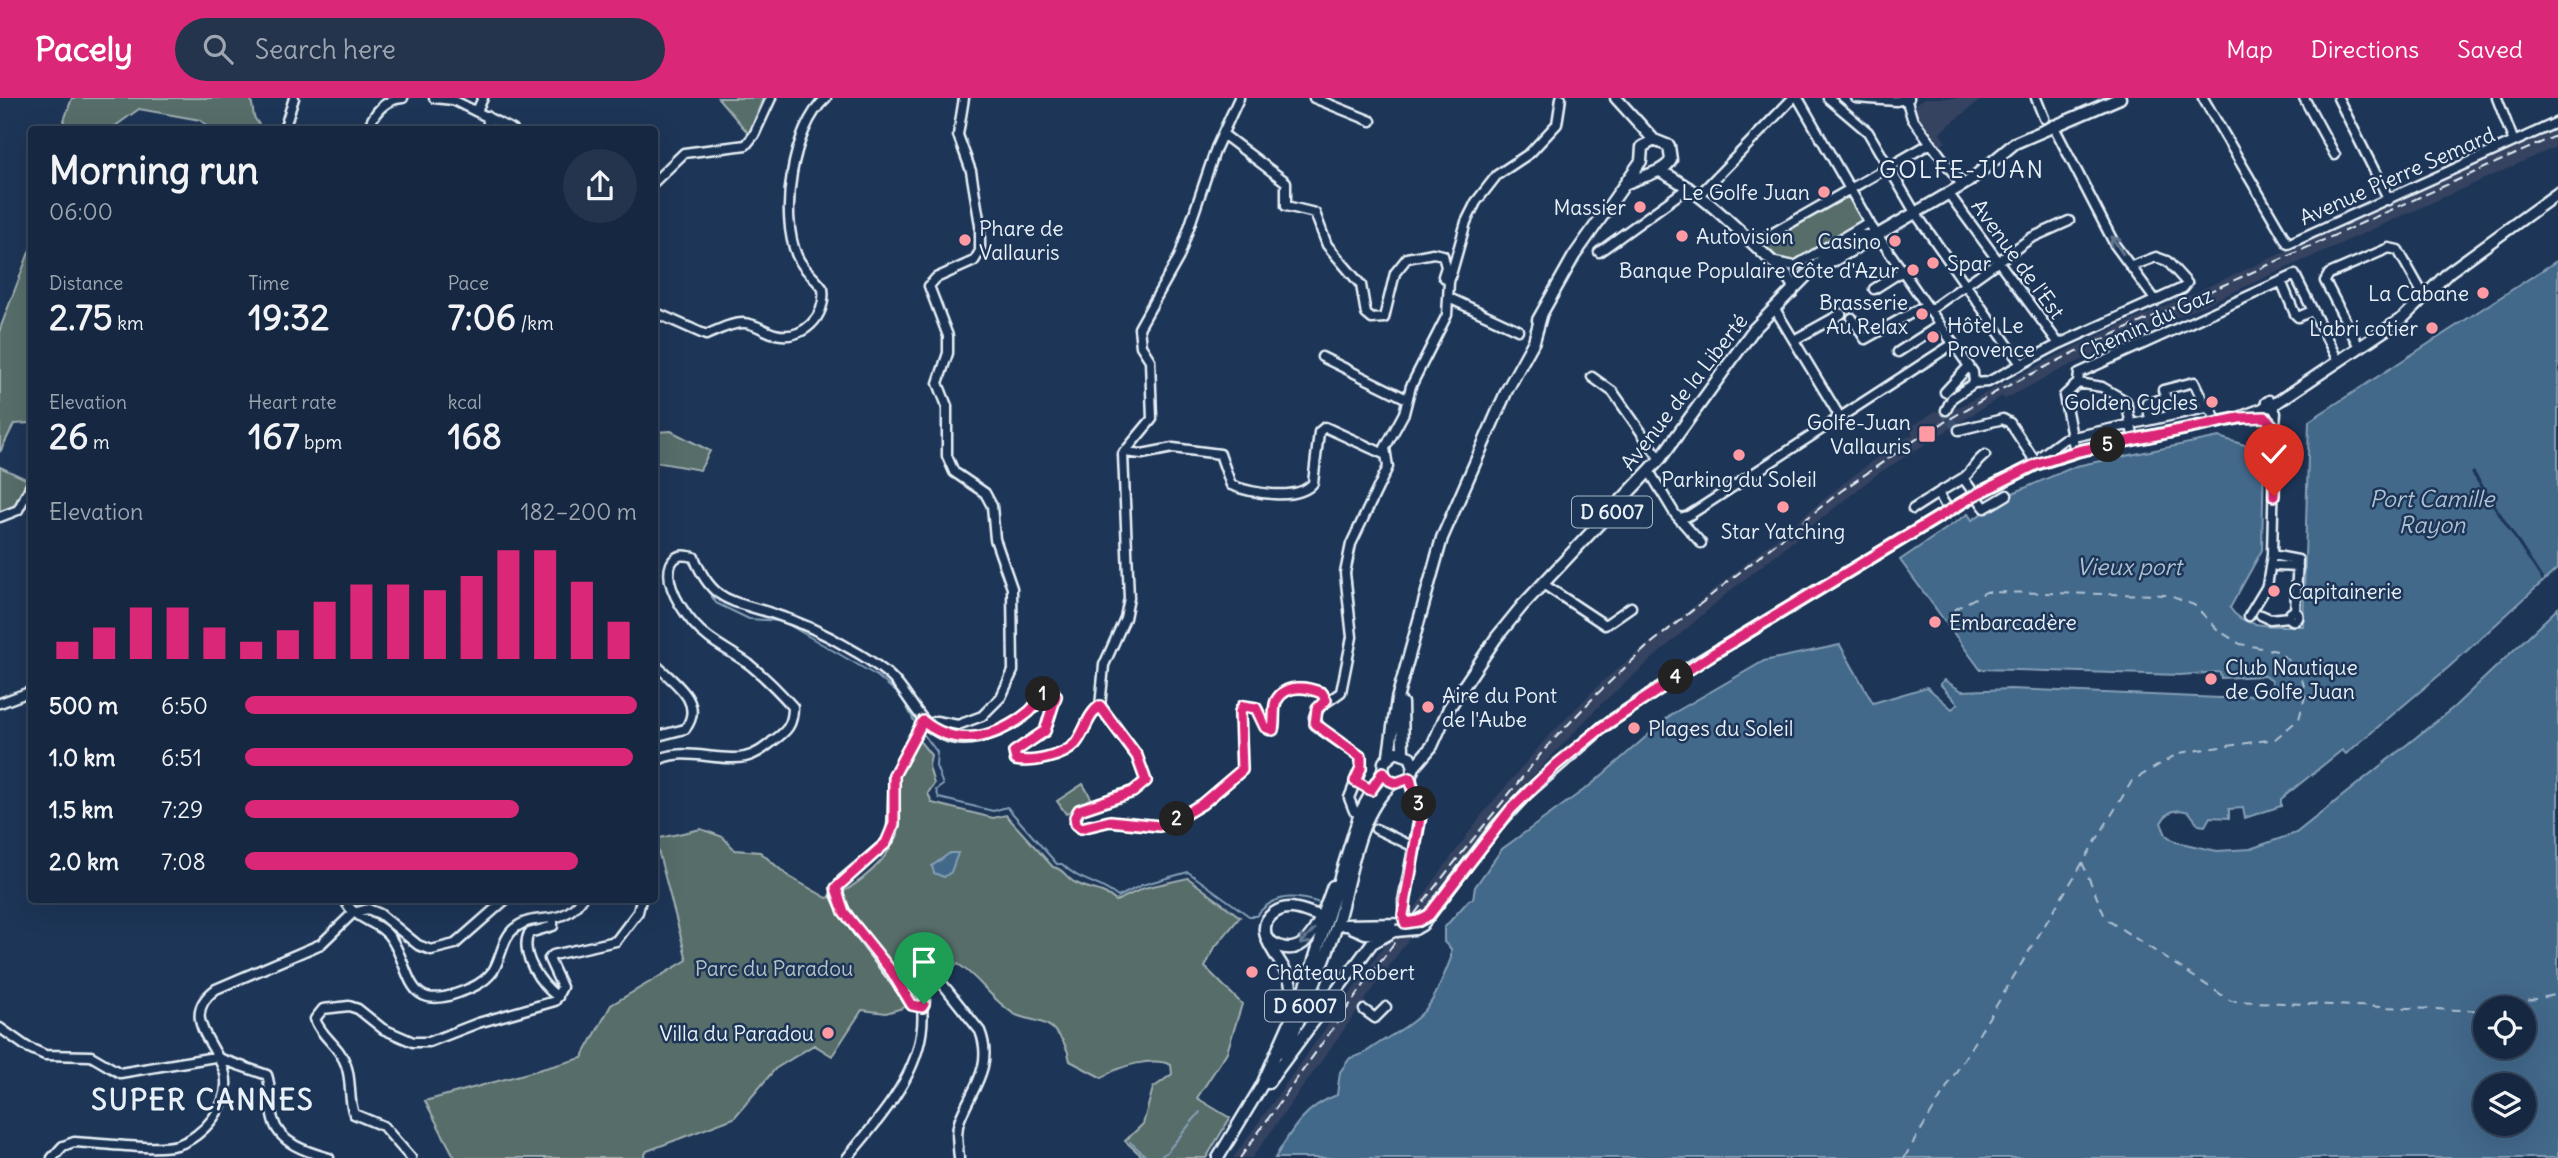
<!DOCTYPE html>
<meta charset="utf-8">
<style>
body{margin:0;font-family:Delius,sans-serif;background:#23344c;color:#f1f3f6;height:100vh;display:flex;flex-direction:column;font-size:26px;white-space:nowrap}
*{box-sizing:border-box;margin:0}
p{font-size:23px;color:#9ea6b1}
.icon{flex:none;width:38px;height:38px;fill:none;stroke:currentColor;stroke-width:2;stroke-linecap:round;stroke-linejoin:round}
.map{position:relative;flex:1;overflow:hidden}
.sheet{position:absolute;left:28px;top:28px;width:630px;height:777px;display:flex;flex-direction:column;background:#162841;border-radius:7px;box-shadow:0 7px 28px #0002,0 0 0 2px #35445a}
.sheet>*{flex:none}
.fabs{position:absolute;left:2473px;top:898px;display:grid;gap:14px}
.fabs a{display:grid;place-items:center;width:63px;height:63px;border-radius:50%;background:#162841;box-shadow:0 7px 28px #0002,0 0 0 2px #35445a;font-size:35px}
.pin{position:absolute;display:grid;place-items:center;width:60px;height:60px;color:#fff;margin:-72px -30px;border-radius:50% 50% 50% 0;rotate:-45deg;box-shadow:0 0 7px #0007}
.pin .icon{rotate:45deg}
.km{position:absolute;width:35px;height:35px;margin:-18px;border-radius:50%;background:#222;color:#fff;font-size:19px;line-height:35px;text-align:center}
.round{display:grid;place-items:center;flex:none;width:74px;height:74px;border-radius:37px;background:#23344c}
.overview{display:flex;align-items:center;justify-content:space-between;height:119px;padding:0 21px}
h1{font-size:38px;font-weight:700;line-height:52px}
.metrics{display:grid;grid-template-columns:repeat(3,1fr);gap:10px;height:119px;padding:7px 21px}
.metrics div{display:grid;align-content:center}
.metrics b{font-size:35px;font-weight:700}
.metrics small{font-size:19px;font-weight:400}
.metrics p{font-size:19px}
.chart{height:196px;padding:14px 21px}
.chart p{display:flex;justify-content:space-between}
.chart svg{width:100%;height:126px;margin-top:7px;stroke:#db2777;stroke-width:6}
ul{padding:0 21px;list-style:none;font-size:23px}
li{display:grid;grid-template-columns:112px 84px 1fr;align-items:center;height:52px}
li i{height:18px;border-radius:9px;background:#db2777}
header{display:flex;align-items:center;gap:42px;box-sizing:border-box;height:98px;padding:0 35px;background:#db2777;color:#fff}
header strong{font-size:33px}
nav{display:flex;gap:38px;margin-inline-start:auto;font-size:24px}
.search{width:490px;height:63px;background:#23344c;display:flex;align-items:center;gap:18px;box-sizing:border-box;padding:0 24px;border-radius:38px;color:#9ea6b1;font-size:26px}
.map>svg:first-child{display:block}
.built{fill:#344360}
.green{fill:#576d6a;stroke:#a0afb1;stroke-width:2}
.water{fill:#42688a;stroke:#849fb6;stroke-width:2;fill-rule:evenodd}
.pier{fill:#1d3557}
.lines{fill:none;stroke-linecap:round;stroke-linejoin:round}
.stream{stroke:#849fb6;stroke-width:2}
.ferry{stroke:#aec1d2;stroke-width:2;stroke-dasharray:9 7;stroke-linecap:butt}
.minor-tunnel{stroke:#3b516f;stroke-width:8;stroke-dasharray:8 4;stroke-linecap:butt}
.minor-casing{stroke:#e8f1f8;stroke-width:13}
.major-casing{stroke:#e8f1f8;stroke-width:15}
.minor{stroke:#1d3557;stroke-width:8}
.major{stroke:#1d3557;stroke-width:10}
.rail{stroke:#e8f1f8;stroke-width:2;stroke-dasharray:10 5;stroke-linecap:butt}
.major-bridge-casing{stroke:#e8f1f8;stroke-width:15;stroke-linecap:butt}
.major-bridge{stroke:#1d3557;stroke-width:10}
.oneway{stroke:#64778f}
.route-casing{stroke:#fff;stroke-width:14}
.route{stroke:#db2777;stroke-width:9}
.poi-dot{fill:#ff9aa2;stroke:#1d3557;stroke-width:2.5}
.labels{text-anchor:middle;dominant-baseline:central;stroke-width:5;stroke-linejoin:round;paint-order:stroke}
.shield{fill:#1d3557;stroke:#abb9c8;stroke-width:2}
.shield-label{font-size:19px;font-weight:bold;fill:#e8f1f8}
.street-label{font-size:21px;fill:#e8f1f8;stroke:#1d3557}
.poi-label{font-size:21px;fill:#e8f1f8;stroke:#1d3557;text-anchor:end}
.park-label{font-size:21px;fill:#b5c3c6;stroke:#1d3557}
.water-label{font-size:23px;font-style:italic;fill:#aec1d2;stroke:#1d3557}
.quarter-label{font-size:24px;letter-spacing:2px;fill:#e8f1f8;stroke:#1d3557}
.district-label{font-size:28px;font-weight:bold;letter-spacing:2px;fill:#e8f1f8;stroke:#1d3557}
</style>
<header>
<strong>Pacely</strong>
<div class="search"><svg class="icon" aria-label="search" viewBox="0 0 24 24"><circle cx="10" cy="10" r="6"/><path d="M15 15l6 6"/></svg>Search here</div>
<nav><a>Map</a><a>Directions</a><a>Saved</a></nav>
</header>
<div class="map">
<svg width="2558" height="1060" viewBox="0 0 2558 1060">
<rect width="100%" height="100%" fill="#1d3557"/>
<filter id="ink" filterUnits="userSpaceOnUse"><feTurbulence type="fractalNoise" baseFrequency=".0143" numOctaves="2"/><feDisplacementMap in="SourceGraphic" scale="14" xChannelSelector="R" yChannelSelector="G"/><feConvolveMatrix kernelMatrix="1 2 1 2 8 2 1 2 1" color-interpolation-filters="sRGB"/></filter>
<g filter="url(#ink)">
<path class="built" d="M1925 0H1983L1943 32 1940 36 1946 44 1940 48 1915 15 1917 5Z
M2558 31V48L2062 271 2005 301 2002 298 1876 377 1725 497 1602 605 1519 693 1420 819 1409 818 1480 719 1544 643 1604 582 1844 385 1898 343 1913 337 1909 330 1936 313H1951L2078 247Z
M1413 835 1252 1060H1233L1387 844 1394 838Z"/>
<path class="green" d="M72 0H251L254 19 262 31H211L200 22 139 11 111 31H61Z
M718 0H763L749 36Z
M1848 98 1864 124 1793 165 1779 163 1767 153 1766 145Z
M31 149V325L14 326 0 354V231Z
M671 333 710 353 700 372 655 364V334Z
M0 369 28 382 13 411 0 416Z
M917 640 931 657 929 668 934 686 928 695 932 705 993 720 1006 717 1053 769C1065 771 1066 781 1076 785 1093 794 1098 788 1116 803L1144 790 1188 780 1240 819 1215 849 1205 869 1242 906 1227 954 1197 1000 1230 1020 1206 1060H1144L1125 1043 1143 1026 1153 990 1172 976 1171 967C1154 958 1117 968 1102 980L1070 963C1068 950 1062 939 1052 930 1043 922 1027 922 1016 917 993 904 980 880 958 866L940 880 914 845 902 849 900 861 919 899 916 906 886 915 862 912 832 958 814 947 775 971 734 1020 647 1053 643 1060H455L425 1003 582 960 611 907 687 862 655 741 701 731 723 739 735 752 760 754 788 778 827 800C855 793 898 755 900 724 901 710 895 694 898 680 902 667 911 653 917 640Z
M1083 686 1091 700 1066 716 1057 703Z"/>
<path class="water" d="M2558 162V470L2449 569 2346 656 2342 652 2281 701V708L2245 720 2243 710 2229 711V720L2210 719 2205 728 2199 727 2189 714C2177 710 2167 713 2161 725L2166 737 2176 744 2217 753 2250 751 2296 735 2454 609 2558 510V1060H1275C1291 1033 1305 1008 1337 997L1340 974 1350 960C1364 958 1372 949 1384 942 1429 916 1432 908 1451 860V851L1444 844V830L1469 802 1473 801 1475 789 1502 751 1592 686 1672 616 1764 563 1840 547 1873 605 1927 589 1952 611 1958 606 1940 586 1944 582 1962 593 2010 591 2220 600 2266 596 2272 591V583L2265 578 2221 580 2220 574 2180 577 1980 571 1900 462 1968 416 1972 422 2013 395 2076 368 2219 339 2264 353 2262 452 2230 510C2245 533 2278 527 2303 528L2309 323ZM2485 910H2524V948H2485ZM2485 987H2524V1026H2485Z
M950 755H958L951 774 944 779 934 775 932 768Z"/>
<path class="pier" d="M2474 373 2544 482 2542 483 2471 375Z"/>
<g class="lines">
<path class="stream" d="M687 461 716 505 749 521 782 523 877 578 902 599 915 625
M922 634 937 654 936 668 943 687 936 692 939 700 993 713 1007 709 1057 766H1062C1081 785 1097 782 1118 799L1142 787 1188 774 1249 818H1256C1275 795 1293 797 1320 805
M1130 1044 1148 1060
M1157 1060 1166 1055 1200 1014"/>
<path class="ferry" d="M2082 764 2106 821 2231 903 2485 913
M2497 910 2558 896
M1904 1060 2132 683 2179 655 2275 641 2299 621 2306 595 2299 571 2277 553 2240 546 2218 532 2194 507 2167 497 1986 494 1952 513"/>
<path class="minor-tunnel" d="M1946 312 1947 319 1959 332"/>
<defs>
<path id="minor" d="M434 0 453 2 513 32
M1314 0 1371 23
M1798 0 1871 128 1973 274 1974 285
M1828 0 1868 34 1916 116 2021 266
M1856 0 1896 3 1909 0
M1906 0 1912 20 1963 88
M2036 0 2044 20
M2203 0 2288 146 2558 24
M2304 0 2335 57
M2338 0 2389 102
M2497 0 2514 44
M477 13 483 0
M487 18 489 32
M2053 27 2115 147 2156 203
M284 32 294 0
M368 32C373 15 385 1 403 0
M1224 37 1286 84V108L1315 115 1327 147 1361 187 1366 216 1372 221 1384 220 1395 175 1407 160 1433 155 1443 157 1446 169 1443 178 1449 184
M654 84 684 55 746 47 754 37 771 0
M1949 96 2059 246
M1699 97 1793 0
M1746 140 1766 139 1931 45
M1599 154 1689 89
M1775 164 1795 168 1869 124
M2281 183 2295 216 2298 219 2312 213
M1874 191 1904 172
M1449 200 1518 232
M1775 211 1840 319
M1930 212 2031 140 2069 123
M654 214 706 237C718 232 731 225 743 225 755 225 764 233 775 236 802 243 827 219 823 191 815 179 803 172 797 158 779 117 792 30 826 0
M1852 220 1865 241 1926 207
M1794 242 1841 216
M2359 249 2325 183 2329 176 2389 150 2398 152 2424 198
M1898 254 1940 227
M1322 259 1407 301
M1592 279 1613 294 1660 361
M2078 285 2079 275 2295 177 2338 263
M2078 285 2102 289 2126 303 2134 342
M1945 294 1969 268
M2166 300 2163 292 2194 284 2206 310
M2266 304 2263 316 2275 326 2276 315 2269 302
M1946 312 1952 300 1974 285 1988 284 2059 246 2183 190 2187 185 2167 163 2156 159 2132 168
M2150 321 2147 305 2166 300 2170 316
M2275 326 2272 457 2298 462 2295 513
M1959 332 2003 321 2010 325 2037 366 2042 357 2064 341 2206 310 2212 313 2217 325
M1124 354 1142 356 1173 350 1220 356 1231 387C1251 395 1298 404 1313 385L1319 334 1325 329 1384 356
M2075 354 2064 298 2078 285
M1649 373 1675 416 1701 445
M1963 380C1973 373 1974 365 1985 357
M1913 411 1938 395
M1949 413 1938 395 1963 380 1985 410 2007 397
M0 419 18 412 32 385
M1680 420 1688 418 1953 246
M2277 468 2298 469
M1543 486 1605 527 1631 509
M2289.5 518a4.5 4.5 0 1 1 9 0a4.5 4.5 0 1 1-9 0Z
M2261 517 2270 521 2289 519
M2249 518 2267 488 2272 457
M654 565C673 584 706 604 685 631L654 639
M0 605 32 593
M1100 609 1104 567 1125 520 1129 500 1123 356 1152 321 1150 262 1141 248 1139 230 1179 159 1216 50 1239 0
M1100 609 1137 658 1146 683 1133 693 1079 712 1075 726 1081 730 1110 723 1159 728 1170 725 1202 706 1242 672 1240 614 1243 608 1256 610 1269 632 1274 628C1275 621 1273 610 1276 604 1284 585 1308 589 1322 595L1326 602
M923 623 894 677 892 736 886 745 842 782 836 796C851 831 890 871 912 907L922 909 925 902 905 862 906 852 914 850 980 933C994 968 972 991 960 1021 955 1034 958 1047 959 1060
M928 627 936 623 958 627 982 618 1001 599 1013 573 1012 490 995 441 992 408 985 395 954 374 947 358V308L938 285 948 255V238L929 188 936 180 974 163 980 153V127L971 73 958 37 964 0
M654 665C677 646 718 665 745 659 756 657 764 650 773 643 787 633 793 627 793 609 779 593 766 580 750 567 737 557 722 550 709 540 691 527 662 489 671 466 676 455 685 457 694 459 712 504 730 502 771 515 797 523 826 536 849 550 862 557 877 567 889 577 913 598 920 636 957 641 981 644 1012 629 1030 613 1038 606 1042 595 1052 592L1056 598 1045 633 1014 654 1015 662C1032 665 1063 659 1075 646 1085 635 1087 616 1100 609
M1354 713 1349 700 1361 670V659L1320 631 1314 619C1319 605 1330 603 1341 594L1352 539 1345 475 1351 446 1388 369 1385 350 1404 315 1411 288 1447 217 1449 184 1466 124 1476 104 1497 77 1530 55 1557 26 1561 0
M1376 731 1416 750
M345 802C355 824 380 822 392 842 412 874 406 914 458 895 472 890 484 885 493 873 502 859 502 840 515 830 536 813 560 831 581 802
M553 822V828L529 835C519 856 541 887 558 899
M1364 912 1375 920 1386 909
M0 930 27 949 45 957 91 958 120 975 215 959 267 977C272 991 269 1007 273 1021 279 1046 308 1054 329 1060
M52 1060 63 1048 74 1044C99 1045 156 1053 177 1047 203 1040 232 1005 225 976 217 945 178 919 216 891L321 846 353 815 368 811 380 816 418 847 431 852 455 846 505 802
M411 1060 383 1028 354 1016C348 1001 352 983 346 967 340 948 321 939 315 921L323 911 349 908 358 911 383 931 413 944H429L478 925 555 903 562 889 549 861 553 857 616 843 638 814 641 802
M847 1060C882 1017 928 968 922 909"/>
<path id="major" d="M1616 0 1654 42
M1660 73C1708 97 1745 140 1785 175L1793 187 1792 194
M1821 170 1968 84 2015 45 2120 0
M1538 222 1574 158 1641 63 1642 49 1654 42 1669 48 1671 62C1663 76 1639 78 1625 86
M1402 605 1403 655
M1389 657 1397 601 1442 440 1507 292 1534 243 1541 218
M1405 825 1404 803 1420 720 1410 680 1414 669 1432 648 1449 610 1496 540 1522 508 1660 361 1754 231 1823 161 1860 138H1879
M1344 827 1401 826
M1351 829 1365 835 1384 836
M1415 831 1422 827 1496 729 1526 696 1604 628 1689 570 1975 397 2037 366 2078 353 2239 320 2273 307 2403 220 2449 174 2558 95
M1267 841C1307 872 1322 817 1333 788
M1290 917C1291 906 1293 894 1290 883 1285 864 1248 833 1274 815 1287 805 1302 812 1316 817
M1284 955C1303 914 1322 872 1336 829 1351 783 1355 718 1393 685
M1268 985 1372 845 1403 828
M1218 1060 1262 987 1306 888 1360 715 1383 674 1384 664 1396 654 1410 659 1414 669"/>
</defs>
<use href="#minor" class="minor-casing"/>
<use href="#major" class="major-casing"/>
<use href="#minor" class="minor"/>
<use href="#major" class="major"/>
<path class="rail" d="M1240 1060 1427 799 1544 652 1597 596 1648 548 1841 393 1924 336 1996 294 2081 251 2558 37"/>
<defs>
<path id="major-bridge" d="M1405 825 1418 823 1429 817
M1396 833 1415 831"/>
</defs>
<use href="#major-bridge" class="major-bridge-casing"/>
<use href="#major-bridge" class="major-bridge"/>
</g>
<defs><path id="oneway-shaft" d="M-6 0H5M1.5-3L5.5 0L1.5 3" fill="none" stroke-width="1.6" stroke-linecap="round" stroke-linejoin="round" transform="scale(1.75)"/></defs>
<g class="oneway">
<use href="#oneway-shaft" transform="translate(2117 147) rotate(-123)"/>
<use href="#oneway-shaft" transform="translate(1307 839) rotate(133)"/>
</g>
</g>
<g class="lines" filter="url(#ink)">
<defs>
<path id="route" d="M924 906 922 909 912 907 892 874 844 814 836 790 886 745 894 726V677L923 623C957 651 997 640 1029 614 1038 606 1041 595 1052 592L1056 598 1045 633 1014 654 1016 662C1032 665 1063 659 1075 646 1085 635 1087 617 1100 608L1137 658 1146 683 1133 694 1079 712 1075 719 1076 726 1081 730 1110 723 1159 728 1170 725 1202 706 1242 672 1240 614 1243 608 1256 610 1265 629 1273 632C1275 623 1273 611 1276 603 1286 585 1307 589 1322 595L1326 602 1317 611 1315 626 1361 659V670L1355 683 1371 692 1383 674 1389 682 1396 685 1410 680 1420 720 1403 817 1405 825 1418 823 1429 817 1511 711 1556 667 1604 628 1714 555 1975 397 2037 366 2078 353 2239 320 2265 319 2275 330 2274 398"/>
</defs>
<use href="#route" class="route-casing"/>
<use href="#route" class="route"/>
</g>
<g class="poi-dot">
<circle cx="1824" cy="94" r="7"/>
<circle cx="1640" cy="109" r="7"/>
<circle cx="1682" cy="138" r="7"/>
<circle cx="965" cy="142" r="7"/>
<circle cx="1895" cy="143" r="7"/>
<circle cx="1933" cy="165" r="7"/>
<circle cx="1913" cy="172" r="7"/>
<circle cx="2483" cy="195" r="7"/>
<circle cx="1922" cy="216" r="7"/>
<circle cx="2432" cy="230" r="7"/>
<circle cx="1933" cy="239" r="7"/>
<circle cx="2212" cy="304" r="7"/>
<rect x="1918" y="327" width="18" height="18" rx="3.5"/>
<circle cx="1739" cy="357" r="7"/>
<circle cx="1783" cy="409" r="7"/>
<circle cx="2274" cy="493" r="7"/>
<circle cx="1935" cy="524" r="7"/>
<circle cx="2211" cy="581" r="7"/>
<circle cx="1428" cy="609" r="7"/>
<circle cx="1634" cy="630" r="7"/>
<circle cx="1252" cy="874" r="7"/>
<circle cx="828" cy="935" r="7"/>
</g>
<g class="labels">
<g class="shield">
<rect x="1572" y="398.5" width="80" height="31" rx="5"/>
<rect x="1265" y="892.5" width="80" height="31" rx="5"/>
</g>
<g class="shield-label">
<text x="1612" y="414">D 6007</text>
<text x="1305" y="908">D 6007</text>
</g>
<g class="street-label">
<text transform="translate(2397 78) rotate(-24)">Avenue Pierre Semard</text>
<text transform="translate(2018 161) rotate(54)">Avenue de l'Est</text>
<text transform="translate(2146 226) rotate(-25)">Chemin du Gaz</text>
<text transform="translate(1684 294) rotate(-52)">Avenue de la Liberté</text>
</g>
<g class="poi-label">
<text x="1810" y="94">Le Golfe Juan</text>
<text x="1626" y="109">Massier</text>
<text x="979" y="130" text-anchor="start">Phare de<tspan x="979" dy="24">Vallauris</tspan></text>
<text x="1696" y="138" text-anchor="start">Autovision</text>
<text x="1881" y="143">Casino</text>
<text x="1947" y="165" text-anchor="start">Spar</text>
<text x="1899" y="172">Banque Populaire Côte d'Azur</text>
<text x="2469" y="195">La Cabane</text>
<text x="1908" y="204">Brasserie<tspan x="1908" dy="24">Au Relax</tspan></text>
<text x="1947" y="227" text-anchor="start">Hôtel Le<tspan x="1947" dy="24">Provence</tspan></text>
<text x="2418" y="230">L'abri cotier</text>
<text x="2198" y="304">Golden Cycles</text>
<text x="1911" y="324">Golfe-Juan<tspan x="1911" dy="24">Vallauris</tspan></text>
<text x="1739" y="381" text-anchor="middle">Parking du Soleil</text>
<text x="1783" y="433" text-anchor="middle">Star Yatching</text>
<text x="2288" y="493" text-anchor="start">Capitainerie</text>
<text x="1949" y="524" text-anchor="start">Embarcadère</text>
<text x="2225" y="569" text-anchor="start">Club Nautique<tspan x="2225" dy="24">de Golfe Juan</tspan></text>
<text x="1442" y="597" text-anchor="start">Aire du Pont<tspan x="1442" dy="24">de l'Aube</tspan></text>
<text x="1648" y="630" text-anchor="start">Plages du Soleil</text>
<text x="1266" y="874" text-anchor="start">Château Robert</text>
<text x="814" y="935">Villa du Paradou</text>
</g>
<g class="park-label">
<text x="774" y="870">Parc du Paradou</text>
</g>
<g class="water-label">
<text x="2432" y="400">Port Camille<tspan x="2432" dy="26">Rayon</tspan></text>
<text x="2129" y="468">Vieux port</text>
</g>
<g class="quarter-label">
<text x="1962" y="71">GOLFE-JUAN</text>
</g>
<g class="district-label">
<text x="203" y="1002">SUPER CANNES</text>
</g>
</g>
</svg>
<div class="fabs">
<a><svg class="icon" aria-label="locate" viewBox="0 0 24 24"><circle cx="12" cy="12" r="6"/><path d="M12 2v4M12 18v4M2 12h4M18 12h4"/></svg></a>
<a><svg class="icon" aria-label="layers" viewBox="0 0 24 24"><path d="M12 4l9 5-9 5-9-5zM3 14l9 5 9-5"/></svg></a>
</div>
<div class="pin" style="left:924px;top:906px;background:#1e9e55"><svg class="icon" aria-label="arrive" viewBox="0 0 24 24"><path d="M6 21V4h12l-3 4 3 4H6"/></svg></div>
<div class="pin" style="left:2274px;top:398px;background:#d93025"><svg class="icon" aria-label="check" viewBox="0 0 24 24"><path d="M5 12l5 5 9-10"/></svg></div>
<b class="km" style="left:1043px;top:596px">1</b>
<b class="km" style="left:1177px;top:721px">2</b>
<b class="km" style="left:1419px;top:706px">3</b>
<b class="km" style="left:1676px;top:579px">4</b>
<b class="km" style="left:2108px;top:347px">5</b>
<section class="sheet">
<div class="overview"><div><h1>Morning run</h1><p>06:00</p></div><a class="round"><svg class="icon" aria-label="share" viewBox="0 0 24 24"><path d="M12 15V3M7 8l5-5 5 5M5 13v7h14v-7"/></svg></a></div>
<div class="metrics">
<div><p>Distance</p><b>2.75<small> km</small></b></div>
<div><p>Time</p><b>19:32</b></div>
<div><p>Pace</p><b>7:06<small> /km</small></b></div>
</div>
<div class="metrics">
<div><p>Elevation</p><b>26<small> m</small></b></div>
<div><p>Heart rate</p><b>167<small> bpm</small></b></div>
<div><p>kcal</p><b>168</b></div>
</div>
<div class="chart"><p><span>Elevation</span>182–200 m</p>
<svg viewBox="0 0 160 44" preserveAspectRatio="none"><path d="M5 44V38M15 44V33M25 44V26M35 44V26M45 44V33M55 44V38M65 44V34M75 44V24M85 44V18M95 44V18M105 44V20M115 44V15M125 44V6M135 44V6M145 44V17M155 44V31"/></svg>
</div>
<ul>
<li><b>500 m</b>6:50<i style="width:100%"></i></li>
<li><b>1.0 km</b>6:51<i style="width:99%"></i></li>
<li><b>1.5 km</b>7:29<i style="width:70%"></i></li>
<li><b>2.0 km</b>7:08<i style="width:85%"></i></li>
</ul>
</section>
</div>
